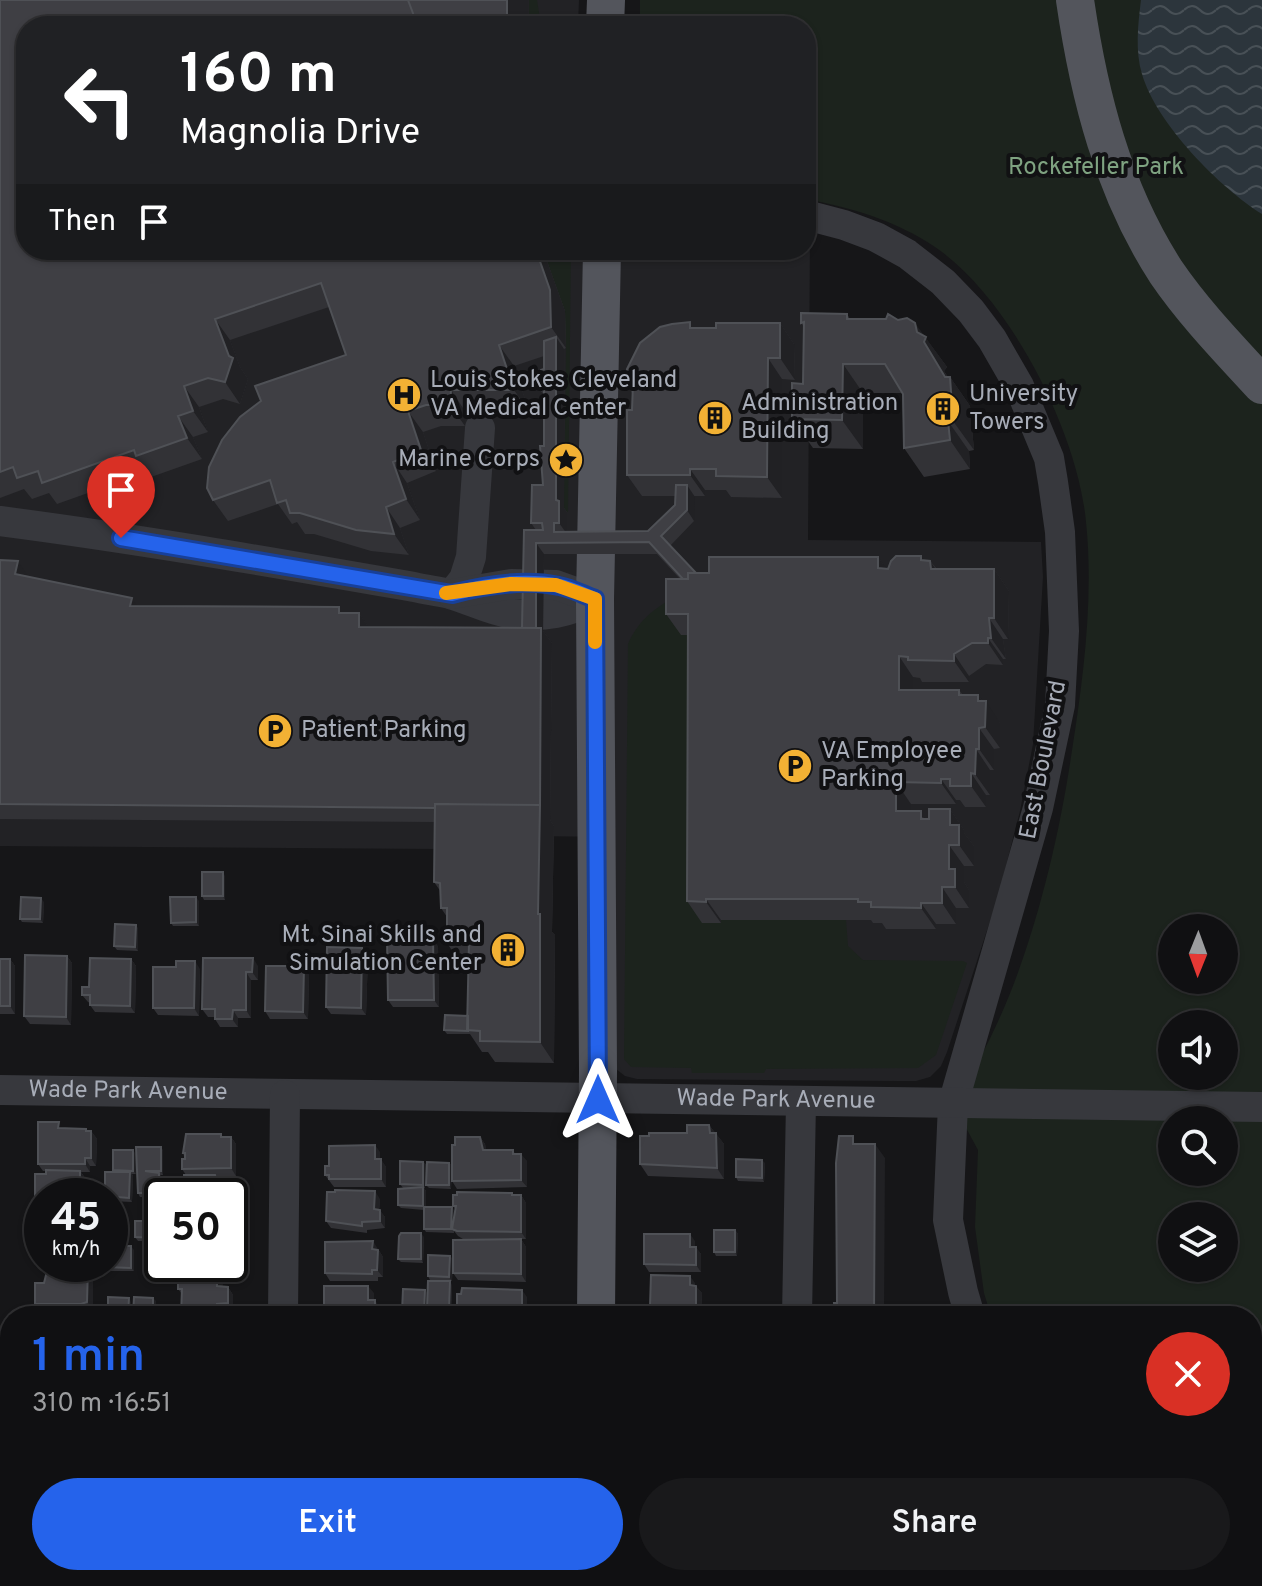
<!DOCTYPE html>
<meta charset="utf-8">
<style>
body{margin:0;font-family:Overpass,sans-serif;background:#19191b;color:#f1f3f6;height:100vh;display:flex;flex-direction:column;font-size:30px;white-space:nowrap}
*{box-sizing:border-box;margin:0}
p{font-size:26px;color:#9c9d9f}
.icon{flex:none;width:44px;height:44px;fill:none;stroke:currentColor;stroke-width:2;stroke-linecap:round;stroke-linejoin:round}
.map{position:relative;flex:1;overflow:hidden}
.side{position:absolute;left:0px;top:1306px;width:1262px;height:280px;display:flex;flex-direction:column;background:#101012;border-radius:32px 32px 0 0;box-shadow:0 2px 6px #0004,0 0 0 2px #303032}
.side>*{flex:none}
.hud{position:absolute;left:16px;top:16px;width:800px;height:244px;border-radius:32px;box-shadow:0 2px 6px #0004,0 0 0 2px #303032;background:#202124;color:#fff;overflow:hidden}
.needle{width:52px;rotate:181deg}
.buttons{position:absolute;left:1158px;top:914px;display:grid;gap:16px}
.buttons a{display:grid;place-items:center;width:80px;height:80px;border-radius:50%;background:#101012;box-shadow:0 2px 6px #0004,0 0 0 2px #303032;font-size:40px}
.speed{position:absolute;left:24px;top:1178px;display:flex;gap:16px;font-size:40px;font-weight:700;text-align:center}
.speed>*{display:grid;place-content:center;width:104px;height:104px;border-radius:50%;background:#101012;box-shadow:0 2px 6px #0004,0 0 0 2px #303032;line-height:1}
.speed small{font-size:20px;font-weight:400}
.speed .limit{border:4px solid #111;border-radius:12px;background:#fff;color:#111}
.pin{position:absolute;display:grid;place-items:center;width:68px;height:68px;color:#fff;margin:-82px -34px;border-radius:50% 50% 50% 0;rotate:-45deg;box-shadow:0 0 8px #0007}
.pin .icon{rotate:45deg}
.me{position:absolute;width:88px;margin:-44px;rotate:0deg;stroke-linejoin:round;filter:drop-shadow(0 0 6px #0008)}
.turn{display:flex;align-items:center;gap:28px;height:168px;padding:0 32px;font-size:36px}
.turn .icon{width:104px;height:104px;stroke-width:2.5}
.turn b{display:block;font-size:56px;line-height:68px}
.then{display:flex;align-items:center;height:76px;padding:0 32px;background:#0003;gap:16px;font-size:30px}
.round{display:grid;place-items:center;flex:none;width:84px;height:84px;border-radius:42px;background:#19191b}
.overview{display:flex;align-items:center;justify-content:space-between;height:136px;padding:0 32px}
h1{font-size:48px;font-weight:600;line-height:60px;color:#2563eb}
.primary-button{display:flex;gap:16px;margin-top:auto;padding:16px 32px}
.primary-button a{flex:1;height:92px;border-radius:48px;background:#2563eb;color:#fff;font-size:32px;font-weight:600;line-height:92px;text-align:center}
.primary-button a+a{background:#19191b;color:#f1f3f6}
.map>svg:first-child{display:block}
</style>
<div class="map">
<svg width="1262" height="1586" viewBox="0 0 1262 1586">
<defs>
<pattern id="water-waves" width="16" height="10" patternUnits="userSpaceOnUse" patternTransform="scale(2)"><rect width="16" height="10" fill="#2c353c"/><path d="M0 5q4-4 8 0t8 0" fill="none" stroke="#485056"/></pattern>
</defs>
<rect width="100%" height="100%" fill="#161618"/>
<path fill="#222225" d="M0,0H579L578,26H26V250H806V233L810,234L808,540L1041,542L1043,577L1033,744L1020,811L998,897L947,1052L941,1066L930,1077L916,1081H898L637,1079L625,1076L616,1069L613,837L440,835L439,849L0,846Z"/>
<path fill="#1c231d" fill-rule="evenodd" d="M529,0H537L541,26H529Z
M640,0H1262V1586H1074L1073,1576H1252V1316H991L984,1293L975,1227L978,1150L953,1104C967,1080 982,1056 994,1030C1032,951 1058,844 1071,757C1083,681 1094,599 1086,522C1078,433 1010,298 935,247C895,220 852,208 806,199V26H640ZM1172,928H1224V980H1172ZM1172,1024H1224V1076H1172ZM1172,1120H1224V1172H1172ZM1172,1216H1224V1268H1172Z
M542,250H571L568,512H564L566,348Z
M669,600L703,635L720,923L721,920H846L848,946L863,960L963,961L967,963L936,1055L918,1068L766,1069L764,1073H692L691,1068L631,1067L624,1059L628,644C638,622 649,613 669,600Z"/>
<path fill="url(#water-waves)" d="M1141,0H1262V214C1220,188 1156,123 1142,74C1135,51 1138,24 1141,0Z"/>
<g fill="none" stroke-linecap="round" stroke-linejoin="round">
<g stroke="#37383d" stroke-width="30">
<path d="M806,215L844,225L876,237L907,254L943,282L971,311L992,339L1019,386L1049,458L1053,482L1060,532L1064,631L1060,705L1038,808L953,1104L948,1220L963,1292L970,1316"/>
<path d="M0,521C139,539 276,563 414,587C426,590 438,591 450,594C471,600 491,611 513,614C546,617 567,613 595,599"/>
<path d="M452,594L464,579L471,557L480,428"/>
<path d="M452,594L511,584L556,585L595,599"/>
<path id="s1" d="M0,1090L1262,1107"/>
<path d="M283,1316L285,1095"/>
<path d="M797,1316L801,1102"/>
<path d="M778,1576L779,1586"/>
<path d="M1057,1576L1058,1586"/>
<path d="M279,1586V1576"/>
</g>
<path stroke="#53555c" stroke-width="38" d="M1075,0C1089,96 1113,190 1166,272C1194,313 1229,349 1262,385
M605,26L606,0
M596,1316L598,1071L595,599L602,250
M593,1586L594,1576"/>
</g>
<path fill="#323236" d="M0,0H528V26H26V250H543L565,311L566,348L564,349V508L567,512V532L648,531L675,505V496H642L627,475L633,394L625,384L694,328H716L780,323L794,344L795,380L782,379V498L731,497L726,490H705V496H694V521L670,546L696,573H709L878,557L886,569L924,560L930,561L937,569H994L1009,591L1008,639H1003L1006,659H1003V665L986,664L969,676V682H922L920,678L913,677V690H959L963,695H978L1000,723V748L994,749V770H990V795H986V807H965L960,800H956V804H911V811L926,819H929L950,809L964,830V833L974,846V866H964V882L969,890V908H956V924H936V929H886L882,923H873L871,920H721V923H702L687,901L688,635H681L666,614L680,579L657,554H544L543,631L552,643L550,820L554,826L552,932L555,935L554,1063L495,1062L488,1052H482L470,1034H447L444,1030L468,1016V964H461L447,943V917L441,908V892L434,882L435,822L0,819V560L28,576L137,606L359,613L368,627L522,628L536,530L531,523L543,485L544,446V395L540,390L544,369V356L514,366L529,411H465V426H441L423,432L436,471L407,483L420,520L400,528L409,555L371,551L314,534H305L297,522L292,524L278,504L228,521L213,500L346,355L329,307L230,340L240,367L248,379L240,404L223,399L199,407L208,432L193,437L202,459L151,477L147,472L57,504L49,493L32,499L24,489L0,498Z
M847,314L850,319L924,336L947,367L944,371L948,377H950L970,406L974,450L969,451L970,469L924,477L904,448L902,393H863V449L813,448L792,419L803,384L804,327L801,323Z
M225,876V900H204L202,896Z
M199,901V926H173L171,923Z
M44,902L43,923L22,922L20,919Z
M136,925L138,929V951L117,950L114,946Z
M438,946L439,1007H393L388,1000Z
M368,955L366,1015L331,1014L326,1007Z
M67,956L72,963L71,1025L30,1024L24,1016Z
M203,958L258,966V980H251V1018H238V1027H220L215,1019V1017H208L202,1009Z
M0,959H10L15,966V1014H0Z
M131,959L136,966L135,1013L95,1012L90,1005V1003L88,1002L82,995L89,987Z
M176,967L200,969L199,1016L158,1015L153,1008Z
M309,973L308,1019H270L265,1011Z
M709,1125L724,1144V1179L648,1176L640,1164L649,1136L687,1133Z
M63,1128L91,1131L97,1139L96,1166H90V1172H81L85,1178V1193H88L90,1196H42V1219L40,1218L35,1211L46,1171H43L38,1164Z
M223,1137H231L236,1144V1176H216L218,1179H225L231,1186V1221L230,1196L186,1175L182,1169L185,1159L183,1153Z
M480,1137L485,1144L486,1150H513L515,1154L527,1161V1187L457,1189L452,1181L455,1145Z
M161,1147L163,1151V1175H160L161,1176V1197H140L138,1193Z
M380,1152V1159L386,1167V1187H334L325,1175L329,1166Z
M136,1154V1174H132L133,1176L132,1202L110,1201L114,1172L113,1170Z
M423,1162L426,1165L425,1188H424L426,1191V1207L455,1211V1209L453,1206L514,1195H521L526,1203V1239H521L526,1247V1282L458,1280L453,1273L519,1239H463L458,1236L454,1231V1233L426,1232L424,1229V1210L401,1208L398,1205L410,1188H403L400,1184Z
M449,1163L452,1166L451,1189L429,1188L426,1185Z
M765,1163L764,1182L738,1181L736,1177Z
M380,1199L379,1210L385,1217V1228L367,1230V1233L331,1228L326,1221Z
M42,1224V1263L36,1255Z
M161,1225V1241H138L135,1237Z
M735,1230L738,1234L737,1256H716L714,1252Z
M424,1237L423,1263L401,1262L398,1259Z
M695,1241V1247L701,1254V1272H649L644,1264Z
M378,1249L383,1257V1277H378V1281H330L325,1273Z
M134,1250V1271H107L105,1267Z
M453,1259L452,1281L430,1280L428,1276Z
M171,1264H229V1270L175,1271Z
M88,1267L93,1274V1309L86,1311H40L35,1304L44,1283Z
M217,1273L223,1281L222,1287H228L233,1295V1310L222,1311V1316H182V1294L178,1289Z
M695,1283V1286L702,1293L701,1313L684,1314V1316L656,1314L650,1306Z
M452,1285L451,1314L429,1313L427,1310V1316H405L402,1312L427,1293Z
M461,1576H524V1578L462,1577Z
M637,1576H718V1581H690L688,1577L666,1578V1581L639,1580Z"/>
<path fill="#212124" d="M507,0H528V26H507Z
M536,250H543L565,311L566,348L551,327Z
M215,319L230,340L240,367L248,379L240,404L225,382L229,356Z
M780,323L794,344L795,380L780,358Z
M915,323L947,367L944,371L950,381V377L970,406L974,450L953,421L917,332Z
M556,337L564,349V508L567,512V534L559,523L556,500Z
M499,345L514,366L529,411L514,390Z
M768,358L782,379V498L767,477Z
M843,364L863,393V449L842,420Z
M184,386L199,407L208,432L193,411Z
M451,390L465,411V426L450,405Z
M408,411L423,432L436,471L421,450Z
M178,416L193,437L202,459L187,438Z
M948,421L969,451L970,469L950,440Z
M393,462L407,483L420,520L406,499Z
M690,469L705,490V496L690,475Z
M687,485L695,497L694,521L687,510Z
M386,507L400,528L409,555L394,534Z
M536,543L544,554L543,631L552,643L550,820L554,826L552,932L555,935L554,1063L540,1042L536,632Z
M921,556L931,569L930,561L945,582V591L936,577V582L921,560Z
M878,557L893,578L878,568Z
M18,561L28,576L15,574Z
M994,569L1009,591L1008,639L994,618Z
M132,598L142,613L130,606Z
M359,613L369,628L359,627Z
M989,618L1003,639L1006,659L991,638Z
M988,638L1003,659V665L988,643Z
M954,654L969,676V682L954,661Z
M899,656L913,677V711L899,690Z
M978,695L986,705V701L1000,723V748L985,727L978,701Z
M979,728L994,749V770L979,749Z
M976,749L990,770V795L975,774Z
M971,773L986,795V807L971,786Z
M941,779L956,800V804L941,783Z
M896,782L911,804V832L896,811Z
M950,809L964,830V833L974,846V866L959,845L950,825Z
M949,845L964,866V882L969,890V908L955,887L949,869Z
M223,872L225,876V900L223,896Z
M942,887L956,908V924L942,903Z
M196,897L199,901V926L196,922Z
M41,898L44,902L43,923L40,919Z
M706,899L721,920V923L706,902Z
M921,903L936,924V929L921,908Z
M136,925L138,929V951L135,947Z
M433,938L438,946L439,1007L434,1000Z
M362,948L368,955L366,1015L361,1008Z
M67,956L72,963L71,1025L66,1017Z
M253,958L258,966V980L252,972Z
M10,959L15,966V1014L10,1006Z
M131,959L136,966L135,1013L130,1006Z
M195,961L200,969L199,1016L194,1008Z
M304,966L309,973L308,1019L303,1012Z
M246,972L251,980V1018L246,1010Z
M233,1010L238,1018V1027L232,1019Z
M709,1125L724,1144V1179L717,1168L710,1133Z
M91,1131L97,1139L96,1166L91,1158Z
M231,1137L236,1144V1176L231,1168Z
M480,1137L485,1144L488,1158L483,1150Z
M875,1144L885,1158L884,1316H874Z
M375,1145L380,1152V1167L375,1159Z
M161,1147L163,1151V1175L161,1171Z
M133,1150L136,1154V1174L133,1171Z
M521,1154L527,1161V1187L521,1180Z
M85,1158L90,1166V1172L85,1164Z
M381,1159L386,1167V1187L381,1179Z
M762,1160L765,1163L764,1182L762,1178Z
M423,1162L426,1165L425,1188L423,1185Z
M449,1163L452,1166L451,1189L449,1185Z
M80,1171L85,1178V1196L80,1193Z
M130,1172L133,1176L132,1202L129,1198Z
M159,1173L161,1176V1197L159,1193Z
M225,1179L231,1186V1221L230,1196H225Z
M423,1187L426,1191V1210L423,1206Z
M375,1191L380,1199L379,1217L374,1209Z
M521,1195L526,1203V1239L521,1232Z
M452,1207L455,1211L452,1229L454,1233L451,1229Z
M380,1210L385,1217V1228L380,1221Z
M158,1221L161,1225V1241L158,1238Z
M735,1230L738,1234L737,1256L735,1252Z
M421,1233L424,1237L423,1263L421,1259Z
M690,1234L695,1241V1255L690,1247Z
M521,1239L526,1247V1282L521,1274Z
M373,1241L383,1257V1277L377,1270L372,1249Z
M131,1246L134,1250V1271L131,1268Z
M696,1247L701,1254V1272L696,1265Z
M450,1256L453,1259L452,1281L449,1277Z
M88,1267L93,1274V1309L87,1302Z
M217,1273L223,1281L222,1294L217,1286Z
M690,1276L695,1283V1293L690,1285Z
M450,1281L452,1285L451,1314L449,1310Z
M368,1286L374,1293V1308L368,1300Z
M696,1286L702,1293L701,1313L696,1305Z
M228,1287L233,1295V1310L228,1303Z
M425,1290L428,1294L427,1316L424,1312Z
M522,1290L527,1297V1316H522Z
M129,1298L131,1302V1316L128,1315Z
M153,1298L156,1301V1316H153Z
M375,1300L380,1308V1316H375Z
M217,1304L222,1311V1316L217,1315Z
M223,1576H228V1586H222Z
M872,1576H878L881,1586H876Z"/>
<path fill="#3f3f44" stroke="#4f5156" stroke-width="2" d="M0,0H408L414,16L401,20L403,26H26V250H536L550,290L551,327L499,345L514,390H451L450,405H426L408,411L421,450L393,462L406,499L386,507L394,534L356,530L300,513H290L286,500L277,503L270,480L213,500L207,488L209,467L222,440L240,417L261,401L255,386L346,355L321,283L215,319L229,356L233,358L225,382L208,378L184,386L193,411L178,416L187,438L136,456L134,450L42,483L38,471L17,478L13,467L0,472Z
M408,0H507V26H403L401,20L414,16Z
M801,313L847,314V319H886L888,314L898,320L907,318L915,323L917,332L926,337L924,342L945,377H950L953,421H948L950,440L904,448L903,394L885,364H843L842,420L792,419V383L803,384L804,322L801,323Z
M690,322V328H716V323H780V358H768L767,477L716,476V469H690V475H627V410H632L633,384H625L627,369L640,343L660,327L672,324Z
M556,337V500L559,501V523H554V532L648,531L675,505L676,485H687V510L661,536L696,573H709H688V579H683L649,542L536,543V628H522L524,530H543L542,523H531L532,485H543L540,446H544V390H540L541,370L544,369V341Z
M896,556H921V560L930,561L931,569H994V618H989L991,638H988V643H972L954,654V661L908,660V657L899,656V690H959V695H978V701H986L985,727L979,728V749H976L975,774L971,773V786H950V779H941V783L896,782V811H921V819H929V809H950V825H959V845H949V869H955V887H942V903H921V908L871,907V902H858V899H706V902L687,901L688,614H666V579H688V573H709V557H878V568L888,569L891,561Z
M0,560L18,561L15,574L132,598L130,606L339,607V613H359V627L541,628L540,805L435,804V808L0,804Z
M435,804L540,805L538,914H540V1042L480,1041V1031L467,1030L469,943H447V908H441L440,883L434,882Z
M202,872H223V896H202Z
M21,897L41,898L40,919H20Z
M170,897H196V922L171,923Z
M115,924L136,925L135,947L114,946Z
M387,938H433L434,1000H388Z
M327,947L362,948L361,1008L326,1007Z
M25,955L67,956L66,1017L24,1016Z
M90,958L131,959L130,1006L90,1005V995H82V987H89Z
M203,958H253L252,972H246V1010H233L232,1019H215V1009H202Z
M0,959H10V1006H0Z
M176,961H195L194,1008H153V967H176Z
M266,966H304L303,1012L265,1011Z
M445,1015L468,1016V1031L444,1030Z
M38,1122H59L58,1128L86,1129V1131H91V1158H85V1164H38Z
M687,1125H709L710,1133H716L717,1168L640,1164V1136H649V1133H687Z
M186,1134H221V1137H231V1168L182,1169V1159H185V1153H183Z
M839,1136H853V1144H875L874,1316H835L834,1303H837L836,1163Z
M455,1137H480L483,1150H513V1154H521V1180L452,1181V1145H455Z
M375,1145V1159H381V1179H329V1175H325V1166H329V1146Z
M136,1147H161V1171H145L159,1173V1193H138Z
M113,1150H133V1171L113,1170Z
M736,1159L762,1160V1178L736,1177Z
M400,1161L423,1162V1185L400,1184Z
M427,1162L449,1163V1185H426Z
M46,1170L80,1171V1193H88V1196H42V1211H35V1174H46Z
M105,1172H130L129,1198L105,1196Z
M184,1175H215L216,1179H225V1196H184Z
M423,1187V1206L398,1205V1189Z
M335,1190L375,1191L374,1209L380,1210V1221L362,1222V1226L326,1221L327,1192H335Z
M457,1192L512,1193V1195H521V1232L457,1231L452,1229L456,1206H453V1195H457Z
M424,1207H452L451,1229H424Z
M135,1221H158V1238L135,1237Z
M37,1224H42V1256L36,1255Z
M714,1230H735V1252H714Z
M401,1233H421V1259H398L399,1236Z
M644,1234H690V1247H696V1265L644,1264Z
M521,1239V1274L453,1273V1240Z
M373,1241L372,1249L378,1250L377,1270H372V1274L325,1273V1242Z
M110,1246H131V1268L105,1267V1264H110Z
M428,1255L450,1256L449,1277L428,1276Z
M64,1267H88L87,1302L81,1304H35V1283H44L46,1275L61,1276Z
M217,1273V1286L228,1287V1303L217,1304V1315H181L182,1289H178V1275Z
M651,1275L690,1276V1285L696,1286V1305L679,1307V1309L650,1306Z
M428,1281H450L449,1310L427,1309Z
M324,1286H368V1300H375V1316H324Z
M462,1288L522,1290V1316H457V1294H461Z
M403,1289L425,1290L424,1312H402Z
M108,1297L129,1298L128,1315H108Z
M134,1297L153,1298V1316L133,1315Z
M51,1576H80L101,1586H46Z
M131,1576H152V1586H131Z
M171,1576H223L222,1586H171Z
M397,1576H416V1586H397Z
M422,1576H448V1586H421Z
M815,1576H872L874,1584L879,1582L880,1586H817Z
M465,1577L518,1579V1586H460V1581H465Z
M323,1579L374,1580V1586H323Z"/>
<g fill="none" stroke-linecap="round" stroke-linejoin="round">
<g stroke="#184099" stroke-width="20">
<path id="route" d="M121,538L452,594C485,585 525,579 559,586C571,588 584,595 595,599L598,1100"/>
</g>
<use href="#route" stroke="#2563eb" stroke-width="14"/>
<path stroke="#f59e0b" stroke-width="14" d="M446,593L511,584L556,585L595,599V642"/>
</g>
<defs>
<g id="hospital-disc" transform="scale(1.8)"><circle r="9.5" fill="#f2b134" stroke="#111113"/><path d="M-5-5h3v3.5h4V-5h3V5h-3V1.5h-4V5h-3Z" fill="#111"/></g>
<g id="building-disc" transform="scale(1.8)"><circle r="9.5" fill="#f2b134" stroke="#111113"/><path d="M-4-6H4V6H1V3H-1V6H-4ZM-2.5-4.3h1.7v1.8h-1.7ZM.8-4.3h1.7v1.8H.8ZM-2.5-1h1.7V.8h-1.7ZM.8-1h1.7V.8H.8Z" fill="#111"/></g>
<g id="sight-disc" transform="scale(1.8)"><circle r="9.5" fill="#f2b134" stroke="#111113"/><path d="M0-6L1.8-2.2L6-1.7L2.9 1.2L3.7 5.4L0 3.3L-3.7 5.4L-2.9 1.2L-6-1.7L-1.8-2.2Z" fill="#111"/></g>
<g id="parking-disc" transform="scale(1.8)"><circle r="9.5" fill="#f2b134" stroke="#111113"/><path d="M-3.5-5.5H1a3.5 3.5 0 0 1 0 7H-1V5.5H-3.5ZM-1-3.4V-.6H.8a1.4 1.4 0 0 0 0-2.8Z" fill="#111"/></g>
</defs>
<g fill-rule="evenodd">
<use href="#hospital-disc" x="404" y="395"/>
<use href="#building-disc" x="943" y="409"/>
<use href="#building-disc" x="715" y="418"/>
<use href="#sight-disc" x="566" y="460"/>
<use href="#parking-disc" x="275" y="731"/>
<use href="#parking-disc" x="795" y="766"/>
<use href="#building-disc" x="508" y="950"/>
</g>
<g text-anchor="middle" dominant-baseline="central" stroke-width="8" stroke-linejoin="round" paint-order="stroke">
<g font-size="24" fill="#7fa381" stroke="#111113">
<text x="1096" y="168">Rockefeller Park</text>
</g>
<g font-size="24" fill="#a8adb8" stroke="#111113" text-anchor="start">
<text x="430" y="381">Louis Stokes Cleveland<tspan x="430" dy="28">VA Medical Center</tspan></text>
<text x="969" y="395">University<tspan x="969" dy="28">Towers</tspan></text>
<text x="741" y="404">Administration<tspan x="741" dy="28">Building</tspan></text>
<text x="540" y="460" text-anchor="end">Marine Corps</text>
<text x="301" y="731">Patient Parking</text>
<text x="821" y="752">VA Employee<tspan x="821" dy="28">Parking</tspan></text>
<text x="482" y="936" text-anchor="end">Mt. Sinai Skills and<tspan x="482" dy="28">Simulation Center</tspan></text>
</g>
<g font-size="24" fill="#a8adb8" stroke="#111113">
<text transform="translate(1044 760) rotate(-79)">East Boulevard</text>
<text stroke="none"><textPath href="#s1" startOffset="128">Wade Park Avenue</textPath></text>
<text stroke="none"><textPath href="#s1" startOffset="776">Wade Park Avenue</textPath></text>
</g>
</g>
</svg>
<div class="buttons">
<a><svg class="needle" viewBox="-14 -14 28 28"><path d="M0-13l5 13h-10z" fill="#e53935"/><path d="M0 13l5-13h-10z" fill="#9c9d9f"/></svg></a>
<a><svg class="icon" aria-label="sound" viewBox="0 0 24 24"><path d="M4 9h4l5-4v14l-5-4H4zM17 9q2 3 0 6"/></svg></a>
<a><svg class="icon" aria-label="search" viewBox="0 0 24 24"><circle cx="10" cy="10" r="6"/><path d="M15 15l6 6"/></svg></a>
<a><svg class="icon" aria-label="layers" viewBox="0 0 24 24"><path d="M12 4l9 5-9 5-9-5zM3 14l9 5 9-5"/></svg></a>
</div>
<div class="speed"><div>45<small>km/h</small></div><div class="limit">50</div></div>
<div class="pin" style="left:121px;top:538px;background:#d93025"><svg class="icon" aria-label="arrive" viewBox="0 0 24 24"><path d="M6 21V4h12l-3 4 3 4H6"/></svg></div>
<svg class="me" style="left:598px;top:1100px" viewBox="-20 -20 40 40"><path d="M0-17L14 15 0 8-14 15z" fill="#2563eb" stroke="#fff" stroke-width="4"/></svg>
<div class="hud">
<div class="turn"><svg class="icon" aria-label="left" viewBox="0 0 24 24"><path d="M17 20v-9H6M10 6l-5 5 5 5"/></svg><div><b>160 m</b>Magnolia Drive</div></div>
<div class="then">Then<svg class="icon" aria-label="arrive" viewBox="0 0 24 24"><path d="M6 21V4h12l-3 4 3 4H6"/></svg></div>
</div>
<section class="side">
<div class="overview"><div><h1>1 min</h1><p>310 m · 16:51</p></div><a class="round" style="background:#d93025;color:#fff"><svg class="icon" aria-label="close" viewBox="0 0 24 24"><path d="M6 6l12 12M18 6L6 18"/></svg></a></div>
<div class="primary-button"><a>Exit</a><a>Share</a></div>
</section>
</div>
